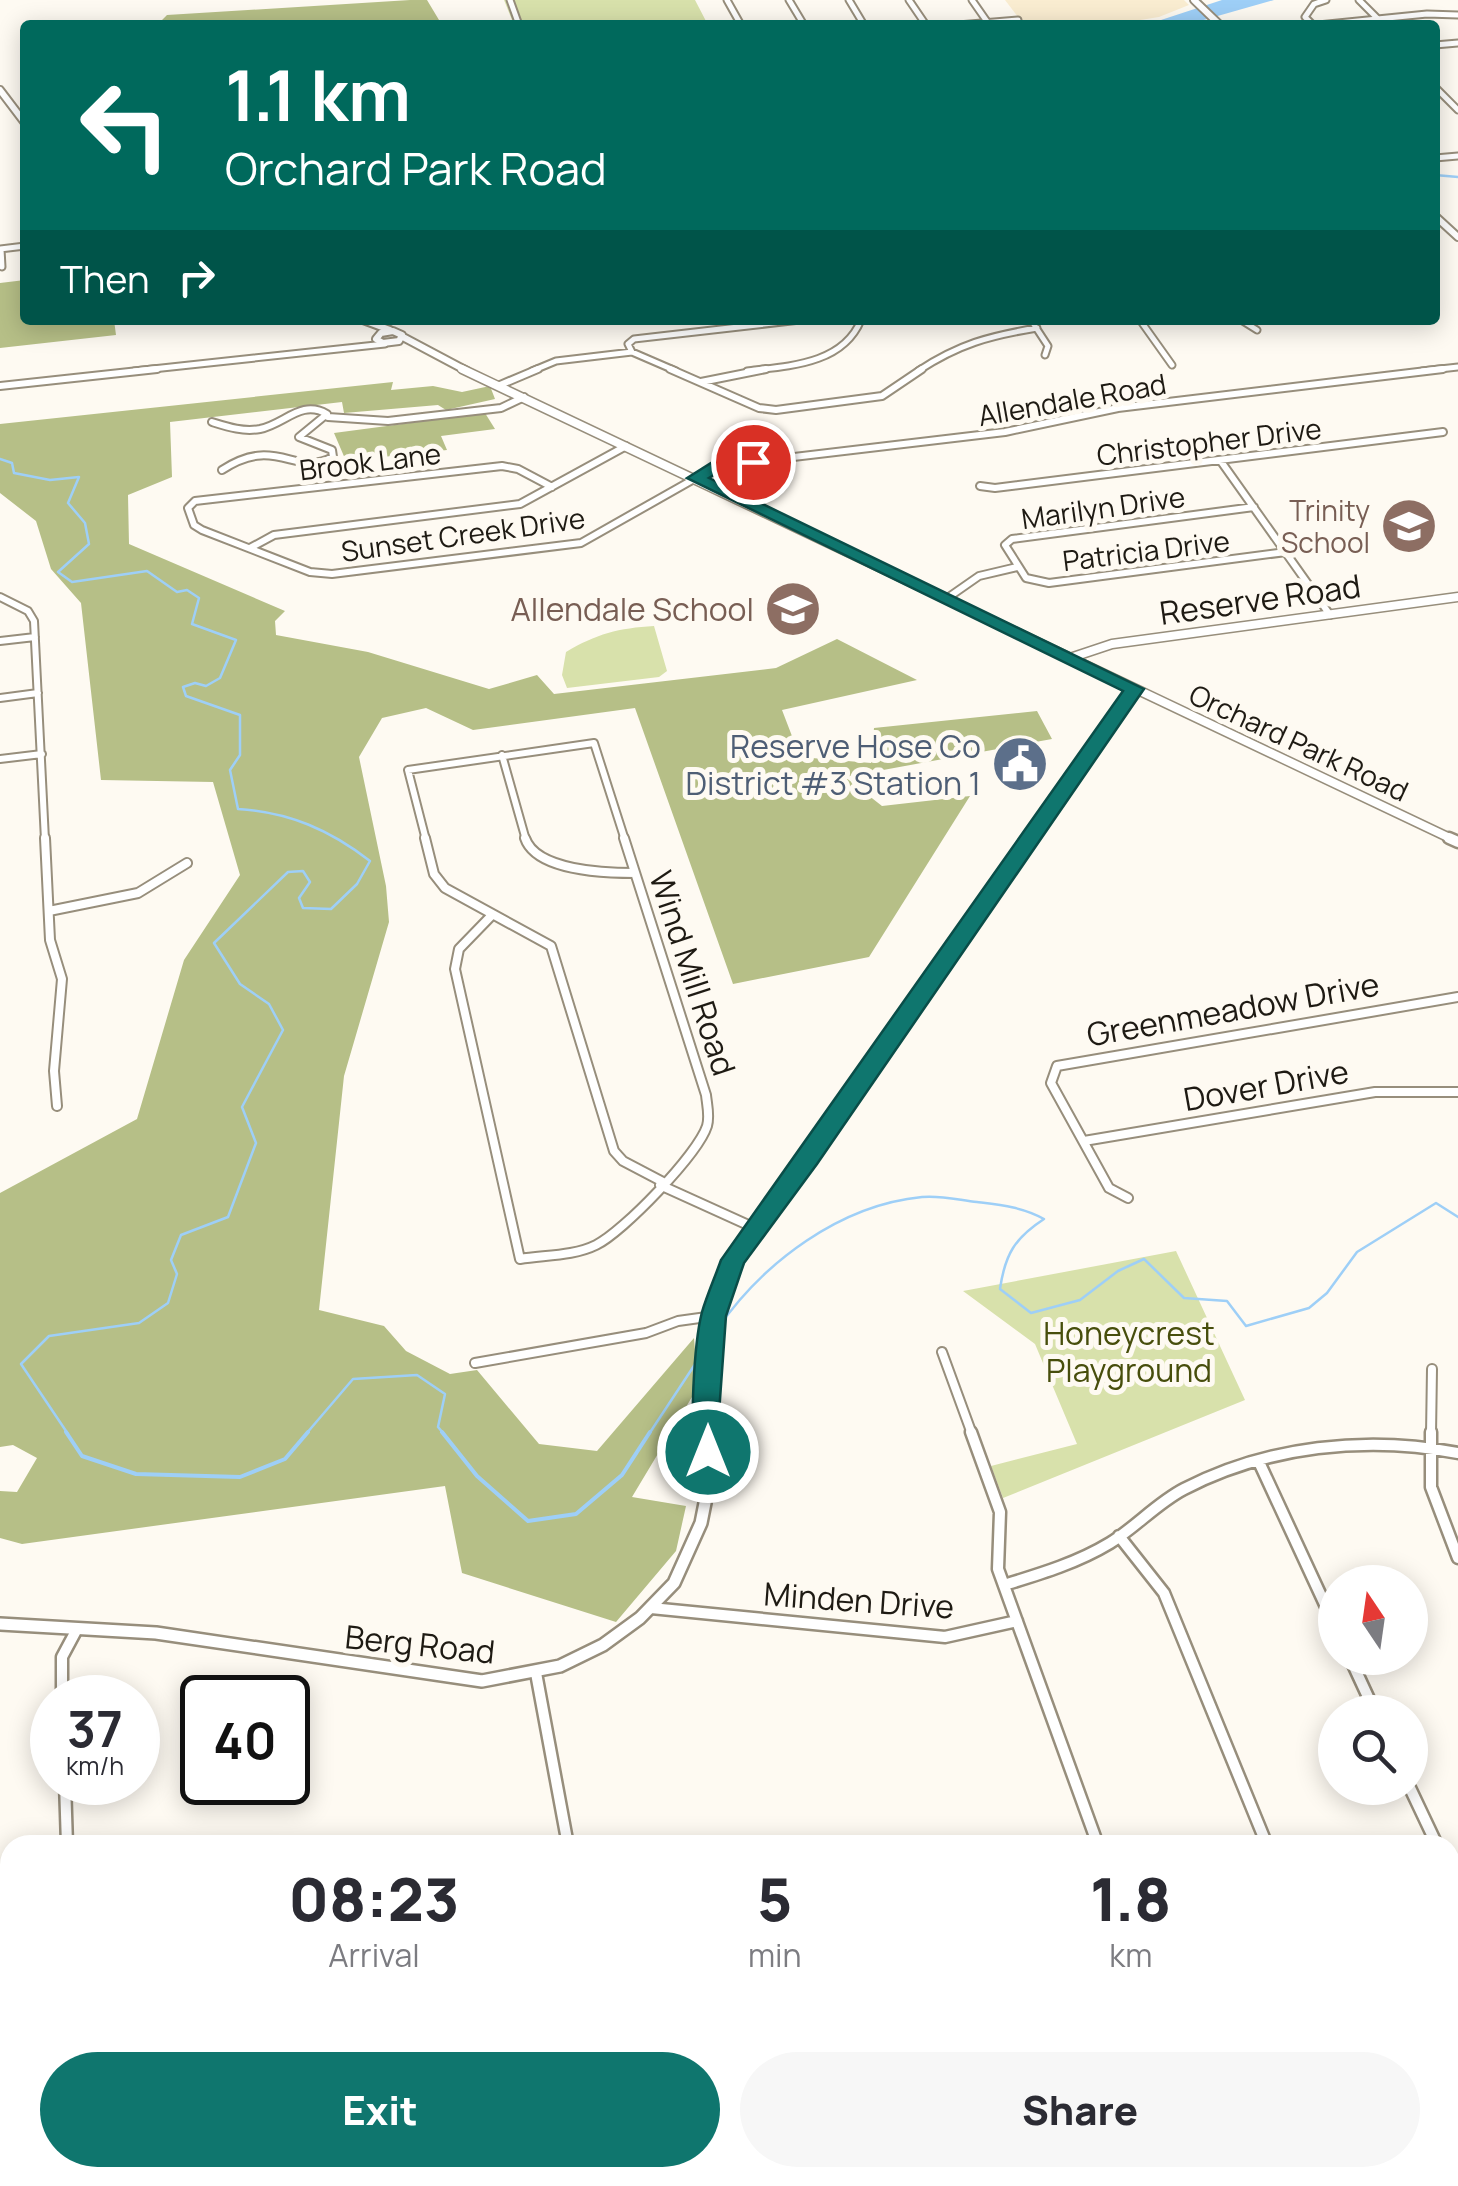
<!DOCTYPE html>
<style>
body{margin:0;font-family:Manrope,sans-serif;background:#f7f7f7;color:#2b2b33;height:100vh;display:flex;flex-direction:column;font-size:38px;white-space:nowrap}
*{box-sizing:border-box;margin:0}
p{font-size:32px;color:#7c7c81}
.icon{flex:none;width:55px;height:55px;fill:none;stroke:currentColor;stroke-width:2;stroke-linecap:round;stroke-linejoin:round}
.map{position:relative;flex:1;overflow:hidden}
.sheet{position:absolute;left:0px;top:1835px;width:1460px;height:352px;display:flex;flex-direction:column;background:#fff;border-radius:30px 30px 0 0;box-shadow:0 5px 25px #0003}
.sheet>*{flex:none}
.top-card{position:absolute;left:20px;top:20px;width:1420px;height:305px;border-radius:10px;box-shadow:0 5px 25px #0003;background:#00695c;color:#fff;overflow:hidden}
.needle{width:65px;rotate:347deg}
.fabs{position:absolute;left:1318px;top:1565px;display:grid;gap:20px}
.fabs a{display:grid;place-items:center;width:110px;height:110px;border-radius:50%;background:#fff;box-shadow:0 5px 25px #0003;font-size:50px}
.speed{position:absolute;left:30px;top:1675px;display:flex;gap:20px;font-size:50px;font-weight:700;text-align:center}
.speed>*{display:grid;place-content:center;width:130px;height:130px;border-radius:50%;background:#fff;box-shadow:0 5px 25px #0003;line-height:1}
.speed small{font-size:25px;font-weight:400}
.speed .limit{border:5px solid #111;border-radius:15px;background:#fff;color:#111}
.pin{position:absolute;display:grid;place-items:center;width:85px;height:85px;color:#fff;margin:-42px;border:5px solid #fff;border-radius:50%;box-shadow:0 2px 10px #0007}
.me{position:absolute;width:110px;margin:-55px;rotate:0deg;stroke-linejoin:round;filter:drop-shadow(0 0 8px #0008)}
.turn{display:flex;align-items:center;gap:35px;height:210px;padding:0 40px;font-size:45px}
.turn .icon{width:130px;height:130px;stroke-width:2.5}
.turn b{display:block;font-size:70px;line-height:85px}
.then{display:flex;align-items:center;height:95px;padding:0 40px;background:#0003;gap:20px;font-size:38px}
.eta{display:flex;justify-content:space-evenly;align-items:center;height:170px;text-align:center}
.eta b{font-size:60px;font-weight:800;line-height:70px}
.button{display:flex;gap:20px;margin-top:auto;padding:20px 40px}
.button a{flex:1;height:115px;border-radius:60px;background:#0f766e;color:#fff;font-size:40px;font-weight:800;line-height:115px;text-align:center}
.button a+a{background:#f7f7f7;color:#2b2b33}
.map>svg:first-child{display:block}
</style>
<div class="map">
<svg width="1458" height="2186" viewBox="0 0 1458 2186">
<rect width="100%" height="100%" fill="#fefaf2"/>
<path fill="#faedd1" d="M1005,0H1184L1189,5L1159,17L1109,25H1024Z"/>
<path fill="#d8e1ab" d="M504,0H695L708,25H514Z
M654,626L667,671L659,677L567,688L562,675L566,652C596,634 619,628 654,626Z
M1176,1251L1245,1400L1003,1498L991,1466L1077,1444L1035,1344L963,1291Z"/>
<path fill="#b6bf87" d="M410,0H427L439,20L429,25H157L167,15Z
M25,280V320H114L116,335L0,348V283Z
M393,382L391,390L433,386L462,392L490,386L495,399L446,410L438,405L344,413L342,402L170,422L172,477L128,495L129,544L285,611L275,621L276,635L368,652L489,689L537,675L554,694L776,668L837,639L917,680L782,710L800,757L871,763L874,728L1037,711L1052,739L845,777L882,806L970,796L869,957L733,984L635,708L473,730L426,708L382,718L359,757L386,886L389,922L344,1076L319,1310L384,1326L406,1351L450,1374L477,1370L539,1444L597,1451L694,1338L698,1387L632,1497L686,1506L676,1551L616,1622L462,1573L445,1486L22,1544L0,1538V1491L17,1492L37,1458L13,1445L0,1447V1193L137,1119L184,960L240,875L213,782L101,780L81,603L51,569L36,521L0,493V424Z
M485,413L495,429L441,436L447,450L346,461L334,433Z"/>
<path fill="#9ecff7" d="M1222,0H1274L1186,25H1123L1161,20Z"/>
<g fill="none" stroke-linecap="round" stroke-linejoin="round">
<path stroke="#9ecff7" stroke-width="2.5" d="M1435,175L1458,177
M0,459L12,463L14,473L50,480L79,477L68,503L85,523L89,544L58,572L72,582L147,571L177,592L187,590L199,598L192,624L236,640L220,678L206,686L195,683L183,687L186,696L240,715V755L230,770L238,809C289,812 330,830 370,861L357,884L331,909L303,908L299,898L310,882L303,871L288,872L214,943L240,984L269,1004L283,1030L242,1107L256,1143L228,1217L181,1235L171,1260L177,1274L168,1303L139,1323L49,1336L21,1364L68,1434
M718,1328C764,1262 840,1205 922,1197C940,1195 959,1200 977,1202C1001,1205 1022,1207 1044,1219C1015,1238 1005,1254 1000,1289L1031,1313L1080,1300L1118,1271L1144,1259L1184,1298L1227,1301L1246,1326L1309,1308L1327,1293L1357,1252L1436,1203L1458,1217
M306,1434L353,1379L417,1375L445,1394L438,1427L444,1434
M649,1434L709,1343"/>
<path stroke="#9ecff7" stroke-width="4" d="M66,1432L82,1456L136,1474L240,1477L285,1459L308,1432
M442,1432L477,1476L528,1521L576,1514L622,1475L650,1432"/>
<g stroke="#978e7c" stroke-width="9">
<path id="minor-far3" d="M510,0L519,25
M727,0L741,25
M789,0L804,25
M849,0L864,25
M909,0L926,25
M972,0L988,23
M1359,0L1378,19
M958,25L1018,20
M1313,25L1305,17L1314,4L1326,0
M1318,25L1427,14L1458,15
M1435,45L1458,43
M1435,87L1458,110
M0,249L25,246
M1,249L2,267
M1031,320L1048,346L1045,355
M1140,320L1172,365
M1241,320L1257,330
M632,352L628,344L634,339L800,320
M134,371L385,344
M532,371L556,361L632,352L676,371
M747,371C790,366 843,364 861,320
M918,371C959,344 989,336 1037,328
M1422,371L1458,367"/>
</g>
<g stroke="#978e7c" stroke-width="10">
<path id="minor-far2" d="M670,369L759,408L776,410L882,396L922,369
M701,382L766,369
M500,385L538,369
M0,386L157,369
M520,399L501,408L524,397
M328,417L388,421L501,408
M212,422C228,427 243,432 260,429C285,424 301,399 327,414L299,437L332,450L333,457C295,478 277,434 222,470
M1220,460L1330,615
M980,486L995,488L1443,432
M552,487L518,469L502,466L195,501L188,508L194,525L202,530L310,572L332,574L581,543L717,466L1005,432L1118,408L1443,369
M1254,507L1012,539L1005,545L1026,578L1049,583L1286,552
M250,548L274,535L520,504L626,446
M0,597L28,611L34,621L45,840
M946,599L979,576L1017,567
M0,641L35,637
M0,698L38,693
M502,755L526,840
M0,759L42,754
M426,840L408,770L594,743L625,840"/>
</g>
<g stroke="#978e7c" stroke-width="12">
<path id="minor-far1" d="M45,838L50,940L62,979L54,1071L57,1106
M425,838L434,874L445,888L551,946L614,1151L623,1161L663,1182
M525,838C536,871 606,873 635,873
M49,911L138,893L187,863
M492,915L459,949L455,969L520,1259C545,1255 574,1256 596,1245C623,1232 698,1154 707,1126C710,1116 707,1105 706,1095L624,838
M1084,1141L1375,1092H1458
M660,1185L757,1229
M1128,1198L1109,1188L1051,1083L1057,1066L1458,997
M942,1352L972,1434
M475,1363L646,1333L678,1321L714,1316
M1431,1434L1432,1369"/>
</g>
<g stroke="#978e7c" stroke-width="15">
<path id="minor" d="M971,1432L1000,1512L998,1569L1098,1845
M1431,1432V1487L1458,1558
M1259,1462L1335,1626
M1119,1536L1164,1593L1267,1845
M1004,1585C1040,1574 1077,1563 1110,1543C1136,1527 1157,1503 1184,1489C1267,1446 1367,1435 1458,1453
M651,1608L945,1637L1017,1621
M1350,1658L1375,1712
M536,1673L568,1845
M62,1698V1657L77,1629
M65,1782L67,1845
M1410,1788L1437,1845
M1450,1874L1458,1891
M1450,2141L1458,2139
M104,2178L105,2186
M631,2178L632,2186
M1217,2178L1221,2186
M1259,2186L1296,2178"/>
</g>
<g stroke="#978e7c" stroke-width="9">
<path id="tertiary-far3" d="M1435,158L1458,156"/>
</g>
<g stroke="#978e7c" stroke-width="11">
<path id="tertiary-far2" d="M1070,658L1112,644L1458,597
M1029,840L1134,689"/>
</g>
<g stroke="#978e7c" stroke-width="14">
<path id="tertiary-far1" d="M705,1434L714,1316L733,1260L1031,838"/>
</g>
<g stroke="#978e7c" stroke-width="16">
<path id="tertiary" d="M0,1624L156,1633L482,1681L560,1666L603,1645L640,1618L674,1583L701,1523L708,1488L705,1432"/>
</g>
<g stroke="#978e7c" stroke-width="10">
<path id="secondary-far2" d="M1194,0L1220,25
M0,90L25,123
M1435,216L1458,237
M363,320L390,330
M393,331L402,335L399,341L383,343L376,339L381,333Z
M403,337L467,371"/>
</g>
<g stroke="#978e7c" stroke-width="11">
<path id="secondary-far1" d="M462,369L1454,840"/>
</g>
<g stroke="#978e7c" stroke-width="15">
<path id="secondary" d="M1449,838L1458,842"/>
</g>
<use href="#minor-far3" stroke="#fff" stroke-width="5"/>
<use href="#minor-far2" stroke="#fff" stroke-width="6"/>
<use href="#minor-far1" stroke="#fff" stroke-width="8"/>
<use href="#minor" stroke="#fff" stroke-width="10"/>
<use href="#tertiary-far3" stroke="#fff" stroke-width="5"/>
<use href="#tertiary-far2" stroke="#fff" stroke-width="8"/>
<use href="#tertiary-far1" stroke="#fff" stroke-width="9"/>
<use href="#tertiary" stroke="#fff" stroke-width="11"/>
<use href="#secondary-far2" stroke="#fff" stroke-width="6"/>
<use href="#secondary-far1" stroke="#fff" stroke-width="8"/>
<use href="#secondary" stroke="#fff" stroke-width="10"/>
</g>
<path fill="#0f766e" stroke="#0a4d48" stroke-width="2.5" d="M753,457L761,462L759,466L721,471L709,478L1144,689L817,1164L744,1263L726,1316L718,1427L721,1452L717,1460L708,1463L699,1460C687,1437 695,1339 702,1312C707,1295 715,1277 721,1260L1123,691L687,478L711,463Z"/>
<defs>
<g id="school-disc" transform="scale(2.875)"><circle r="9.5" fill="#8d6e63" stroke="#fefaf2"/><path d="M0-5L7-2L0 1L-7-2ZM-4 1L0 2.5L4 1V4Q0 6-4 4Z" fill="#fff"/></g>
<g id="civic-disc" transform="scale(2.875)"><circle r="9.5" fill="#5c6f8a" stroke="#fefaf2"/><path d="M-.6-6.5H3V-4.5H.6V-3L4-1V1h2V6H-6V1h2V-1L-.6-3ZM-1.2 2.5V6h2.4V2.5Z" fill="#fff"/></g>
</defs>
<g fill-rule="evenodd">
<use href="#school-disc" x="1409" y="526"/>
<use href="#school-disc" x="793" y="609"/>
<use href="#civic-disc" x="1020" y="764"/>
</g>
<g text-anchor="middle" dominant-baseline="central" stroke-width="10" stroke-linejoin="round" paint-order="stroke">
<g font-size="28" fill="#1e1a13" stroke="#fefaf2">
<text transform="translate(1072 399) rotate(-10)">Allendale Road</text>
<text transform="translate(1209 441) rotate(-7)">Christopher Drive</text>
<text transform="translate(370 461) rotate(-7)">Brook Lane</text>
<text transform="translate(1103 507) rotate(-8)">Marilyn Drive</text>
<text transform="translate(463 534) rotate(-8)">Sunset Creek Drive</text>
<text transform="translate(1146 550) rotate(-7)">Patricia Drive</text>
<text transform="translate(1299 742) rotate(25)">Orchard Park Road</text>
</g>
<g font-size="28" fill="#785e54" stroke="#fefaf2" text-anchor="end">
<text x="1370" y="510">Trinity<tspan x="1370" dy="32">School</tspan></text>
</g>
<g font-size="32" fill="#1e1a13" stroke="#fefaf2">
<text transform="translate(1260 599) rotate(-8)">Reserve Road</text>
<text transform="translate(693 973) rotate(72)">Wind Mill Road</text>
<text transform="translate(1233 1009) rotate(-10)">Greenmeadow Drive</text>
<text transform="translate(1266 1085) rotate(-10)">Dover Drive</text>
<text transform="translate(859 1600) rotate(4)">Minden Drive</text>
<text transform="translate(420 1644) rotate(6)">Berg Road</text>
</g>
<g font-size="32" fill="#785e54" stroke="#fefaf2" text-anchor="end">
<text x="754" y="609">Allendale School</text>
</g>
<g font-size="32" fill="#4e5e75" stroke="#fefaf2" text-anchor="end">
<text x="981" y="746">Reserve Hose Co<tspan x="981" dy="37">District #3 Station 1</tspan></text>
</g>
<g font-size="32" fill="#474e0c" stroke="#fefaf2">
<text x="1129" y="1333">Honeycrest<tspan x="1129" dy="37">Playground</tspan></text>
</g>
</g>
</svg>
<div class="fabs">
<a><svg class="needle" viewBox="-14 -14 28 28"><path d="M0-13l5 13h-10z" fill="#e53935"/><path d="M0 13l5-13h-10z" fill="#7c7c81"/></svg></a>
<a><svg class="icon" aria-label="search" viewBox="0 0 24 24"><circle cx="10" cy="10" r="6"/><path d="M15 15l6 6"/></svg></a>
</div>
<div class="speed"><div>37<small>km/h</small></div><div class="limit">40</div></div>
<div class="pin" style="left:753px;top:462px;background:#d93025"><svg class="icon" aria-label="arrive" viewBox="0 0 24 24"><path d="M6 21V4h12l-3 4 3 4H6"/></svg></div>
<svg class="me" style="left:708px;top:1452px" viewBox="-20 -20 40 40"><circle r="17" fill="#0f766e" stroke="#fff" stroke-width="3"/><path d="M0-11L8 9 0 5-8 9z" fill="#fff"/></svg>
<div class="top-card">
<div class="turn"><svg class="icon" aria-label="left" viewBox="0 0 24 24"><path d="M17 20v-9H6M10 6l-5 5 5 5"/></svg><div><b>1.1 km</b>Orchard Park Road</div></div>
<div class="then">Then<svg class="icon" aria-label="right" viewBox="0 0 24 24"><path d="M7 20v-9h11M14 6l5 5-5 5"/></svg></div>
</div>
<section class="sheet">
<div class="eta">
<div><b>08:23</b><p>Arrival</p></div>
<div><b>5</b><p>min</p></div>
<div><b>1.8</b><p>km</p></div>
</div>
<div class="button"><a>Exit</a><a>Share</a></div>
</section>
</div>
